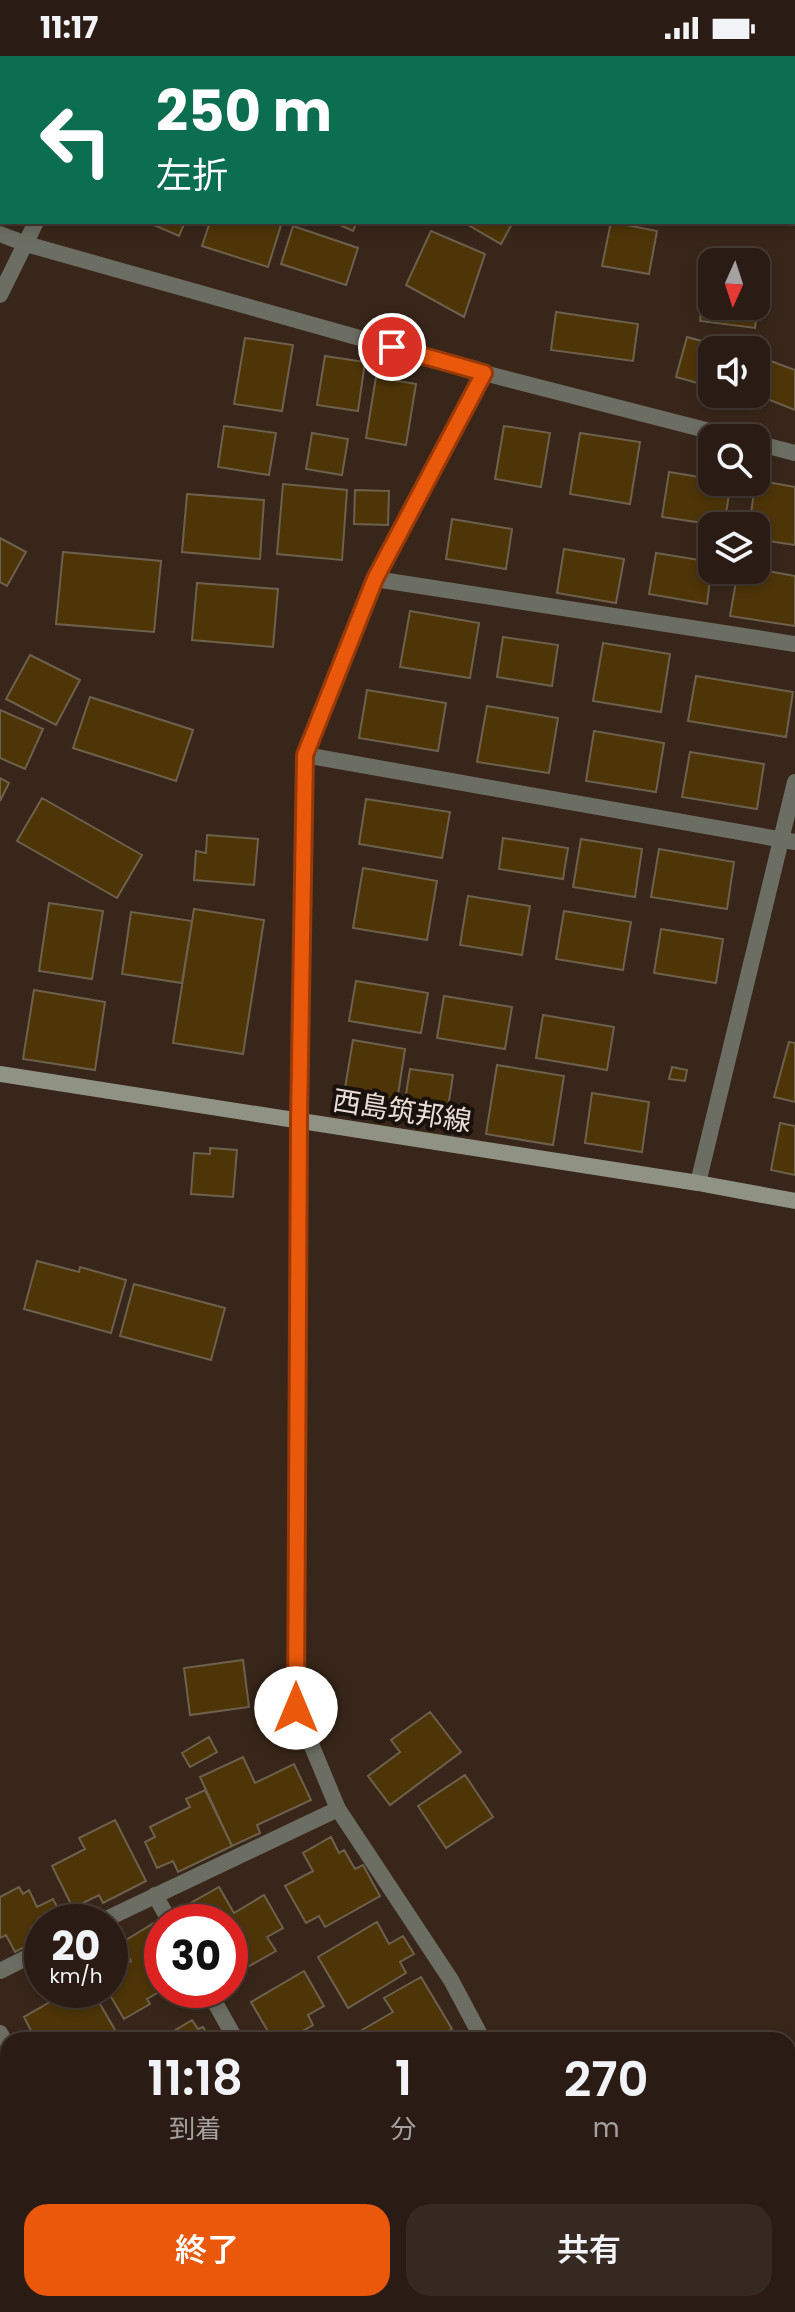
<!DOCTYPE html>
<html lang="ja">
<meta charset="utf-8">
<style>
body{margin:0;font-family:Poppins,"Noto Sans JP",sans-serif;background:#362922;color:#f1f3f6;height:100vh;display:flex;flex-direction:column;font-size:30px;white-space:nowrap}
*{box-sizing:border-box;margin:0}
p{font-size:26px;color:#a5a1a0}
.icon{flex:none;width:44px;height:44px;fill:none;stroke:currentColor;stroke-width:2;stroke-linecap:round;stroke-linejoin:round}
.map{position:relative;flex:1;overflow:hidden}
.details{position:absolute;left:0px;top:1976px;width:796px;height:280px;display:flex;flex-direction:column;background:#2a1c14;border-radius:24px 24px 0 0;box-shadow:0 4px 12px #0003,0 0 0 2px #463a34}
.details>*{flex:none}
.top-card{position:absolute;left:0px;top:0px;width:796px;height:168px;box-shadow:0 4px 12px #0003,0 0 0 2px #463a34;background:#0b6e4f;color:#fff;overflow:hidden}
.needle{width:52px;rotate:183deg}
.controls{position:absolute;left:698px;top:192px;display:grid;gap:16px}
.controls a{display:grid;place-items:center;width:72px;height:72px;border-radius:16px;background:#2a1c14;box-shadow:0 4px 12px #0003,0 0 0 2px #463a34;font-size:40px}
.speed{position:absolute;left:24px;top:1848px;display:flex;gap:16px;font-size:40px;font-weight:700;text-align:center}
.speed>*{display:grid;place-content:center;width:104px;height:104px;border-radius:50%;background:#2a1c14;box-shadow:0 4px 12px #0003,0 0 0 2px #463a34;line-height:1}
.speed small{font-size:20px;font-weight:400}
.speed .limit{border:12px solid #d22;background:#fff;color:#111}
.pin{position:absolute;display:grid;place-items:center;width:68px;height:68px;color:#fff;margin:-34px;border:4px solid #fff;border-radius:50%;box-shadow:0 2px 8px #0007}
.me{position:absolute;width:88px;margin:-44px;rotate:0deg;stroke-linejoin:round;filter:drop-shadow(0 0 6px #0008)}
.turn{display:flex;align-items:center;gap:28px;height:168px;padding:0 24px;font-size:36px}
.turn .icon{width:104px;height:104px;stroke-width:2.5}
.turn b{display:block;font-size:56px;line-height:68px}
.eta{display:flex;justify-content:space-evenly;align-items:center;height:136px;text-align:center}
.eta b{font-size:48px;font-weight:600;line-height:56px}
.primary-button{display:flex;gap:16px;margin-top:auto;padding:16px 24px}
.primary-button a{flex:1;height:92px;border-radius:24px;background:#ea580c;color:#fff;font-size:32px;font-weight:600;line-height:92px;text-align:center}
.primary-button a+a{background:#362922;color:#f1f3f6}
.status{display:flex;justify-content:space-between;align-items:center;height:56px;padding:0 40px;background:#2a1c14;direction:ltr}
.status svg{height:22px;fill:currentColor}
.map>svg:first-child{display:block}
</style>
<div class="status"><b>11:17</b><svg viewBox="0 0 49 12"><path d="M0 12V9h3v3zM5 12V6h3v6zM10 12V3h3v9zM15 12V0h3v12zM26 1h20v11H26zM47 4h2v5h-2z"/></svg></div>
<div class="map">
<svg width="795" height="2256" viewBox="0 0 795 2256">
<rect width="100%" height="100%" fill="#38261a"/>
<path fill="#4d3507" stroke="#6d614d" stroke-width="2" fill-rule="evenodd" d="M0,0L23,2H2V35Z
M287,0H356L355,2Z
M403,0H459V2Z
M147,166H185L179,180Z
M210,166H282L268,211L202,190Z
M333,166H357L353,175Z
M463,166H513L501,188Z
M611,166L657,175L649,218L602,210Z
M293,170L358,192L346,229L281,208Z
M431,175L485,198L464,261L406,229Z
M708,199L764,206L755,272L700,265ZM712,206H756V250H712Z
M556,256L638,268L633,305L551,294Z
M687,281L735,294H712V331L676,321Z
M245,282L293,289L282,355L234,348Z
M325,300L365,306L358,355L317,349Z
M768,304L795,314V354L755,338Z
M376,321L416,328L406,389L366,382Z
M224,370L276,377L269,419L218,411Z
M504,370L550,377L541,431L495,423Z
M312,377L348,383L342,419L306,413Z
M580,377L640,386L630,448L570,438Z
M669,416L712,423V426H731L724,470L662,461Z
M756,424L795,431V489L756,483V470H749Z
M283,428L347,434L342,504L277,498Z
M355,434L389,435L388,469L354,468Z
M187,438L264,444L260,503L182,496Z
M452,463L512,473L506,513L446,503Z
M0,482L26,496L7,530L0,526Z
M564,493L624,503L616,547L557,537Z
M63,496L161,505L154,576L56,568Z
M656,497L712,506L707,548L649,538Z
M756,513L795,520V570L730,560L738,514Z
M197,527L278,533L273,591L192,584Z
M410,555L479,567L470,622L400,611Z
M503,581L558,589L552,630L497,621Z
M603,587L670,598L661,656L593,645Z
M30,599L80,624L56,669L6,643Z
M696,620L793,636L786,681L688,665Z
M367,634L446,647L438,695L359,682Z
M90,641L193,674L176,725L73,692Z
M487,650L558,662L549,717L477,706Z
M0,654L43,673L25,713L0,702Z
M594,675L664,687L656,736L586,725Z
M690,696L764,708L757,753L682,741Z
M0,722L9,727L0,745Z
M42,742L142,799L117,842L17,785Z
M366,743L450,756L442,802L359,788Z
M207,779L258,783L254,829L194,824L196,795L206,797Z
M503,782L568,792L563,823L499,813Z
M581,783L642,793L635,841L573,831Z
M659,793L734,806L727,853L651,841Z
M363,812L437,825L427,884L353,872Z
M468,840L530,850L522,899L460,889Z
M49,847L103,855L92,923L39,915Z
M194,853L264,864L243,998L173,987Z
M564,855L631,866L623,914L556,903Z
M131,856L192,865L182,927L122,918Z
M661,873L723,883L716,927L654,917Z
M356,925L428,937L421,977L349,965Z
M34,934L105,946L95,1014L23,1003Z
M444,940L512,951L505,993L437,982Z
M543,959L614,971L607,1014L536,1002Z
M353,984L405,993L396,1052L343,1044Z
M789,986L795,987V1046L774,1041Z
M497,1009L564,1020L553,1089L486,1078Z
M672,1011L687,1014L685,1025L669,1023Z
M410,1013L453,1019L446,1064L403,1057Z
M592,1037L649,1046L642,1096L585,1087Z
M780,1067L795,1070V1119L771,1114Z
M210,1092L237,1094L233,1141L191,1138L194,1097L210,1098Z
M37,1205L79,1216L80,1211L126,1224L111,1277L24,1253Z
M134,1228L225,1252L211,1304L120,1280Z
M243,1604L249,1651L190,1659L184,1612Z
M430,1656L461,1696L390,1749L368,1720L400,1696L391,1684Z
M209,1681L217,1696L190,1711L182,1697Z
M243,1701L255,1727L294,1708L311,1744L257,1769L260,1777L232,1790L200,1721Z
M465,1719L493,1761L446,1792L418,1750Z
M205,1734L232,1790L178,1816L173,1805L157,1812L145,1786L155,1781L150,1771L190,1751L186,1743Z
M115,1764L146,1825L103,1847L99,1839L73,1852L52,1810L85,1793L79,1782Z
M331,1781L339,1797L344,1794L355,1813L363,1809L380,1840L325,1871L319,1860L306,1867L285,1830L313,1815L303,1797Z
M19,1831L23,1838L29,1834L37,1851L53,1843L65,1866H42V1882L15,1896L6,1879L0,1882V1841Z
M219,1831L234,1857L264,1839L283,1872L267,1881L276,1895L244,1913L241,1908L230,1914V1866H199L189,1848Z
M377,1866L389,1888L403,1880L414,1898L400,1906L406,1917L348,1952L318,1901Z
M154,1867L162,1881V1934L147,1943L150,1948L124,1963L107,1934H110V1901L117,1913L131,1905L121,1887Z
M304,1915L324,1950L308,1959L313,1969L287,1984H273L251,1946Z
M421,1921L452,1973L433,1984H368L362,1974L393,1956L384,1942Z
M71,1934H92L115,1974L98,1984H36L24,1961Z
M192,1964L198,1973L203,1971L211,1984H159Z
M8,2051V2101L0,2106V2056Z
M0,2117L4,2125L8,2122V2183L0,2168Z
M791,2159L795,2168V2210L788,2213V2160Z
M795,2246V2256H749L746,2248H783L785,2251Z
M34,2248H129L132,2254L38,2256Z
M172,2248H269L274,2256H176Z
M277,2248H327L311,2256H296L294,2253L281,2256Z
M404,2248H417L421,2256H387Z
M419,2248H460L464,2256H424Z
M463,2248H506L510,2256H467Z
M508,2248H551L534,2256H512Z
M556,2248H594L598,2256H557L553,2249Z
M657,2248H724L727,2256H661Z"/>
<g fill="none" stroke-linecap="round" stroke-linejoin="round">
<path stroke="#6c6d63" stroke-width="16" d="M119,2L120,0
M0,178L26,188L484,317L737,382
M0,239L36,166
M756,387L795,397
M375,523L795,588
M305,699L795,786
M698,1127L795,726
M155,1839L170,1866
M100,1866L338,1753
M0,1915L42,1894
M208,1934L236,1984
M0,1977L8,1991
M483,1984L451,1924L338,1753L296,1652L299,1065L305,699L375,523L484,317
M788,2023L795,2018
M788,2094L795,2109
M0,2213L8,2209
M156,2248L161,2256
M612,2248L616,2256
M342,2256L360,2248"/>
<path stroke="#909383" stroke-width="16" d="M0,1018L698,1127L795,1145"/>
</g>
<g fill="none" stroke-linecap="round" stroke-linejoin="round">
<g stroke="#983908" stroke-width="20">
<path id="route" d="M296,1652L299,1065L305,699L375,523L484,317L392,291"/>
</g>
<use href="#route" stroke="#ea580c" stroke-width="14"/>
</g>
<g text-anchor="middle" dominant-baseline="central" stroke-width="8" stroke-linejoin="round" paint-order="stroke">
<g font-size="28" fill="#eaddd6" stroke="#19110c">
<text transform="translate(402 1055) rotate(9)">西島筑邦線</text>
</g>
</g>
</svg>
<div class="controls">
<a><svg class="needle" viewBox="-14 -14 28 28"><path d="M0-13l5 13h-10z" fill="#e53935"/><path d="M0 13l5-13h-10z" fill="#a5a1a0"/></svg></a>
<a><svg class="icon" aria-label="sound" viewBox="0 0 24 24"><path d="M4 9h4l5-4v14l-5-4H4zM17 9q2 3 0 6"/></svg></a>
<a><svg class="icon" aria-label="search" viewBox="0 0 24 24"><circle cx="10" cy="10" r="6"/><path d="M15 15l6 6"/></svg></a>
<a><svg class="icon" aria-label="layers" viewBox="0 0 24 24"><path d="M12 4l9 5-9 5-9-5zM3 14l9 5 9-5"/></svg></a>
</div>
<div class="speed"><div>20<small>km/h</small></div><div class="limit">30</div></div>
<div class="pin" style="left:392px;top:291px;background:#d93025"><svg class="icon" aria-label="arrive" viewBox="0 0 24 24"><path d="M6 21V4h12l-3 4 3 4H6"/></svg></div>
<svg class="me" style="left:296px;top:1652px" viewBox="-20 -20 40 40"><circle r="19" fill="#fff"/><path d="M0-13L10 11 0 6-10 11z" fill="#ea580c"/></svg>
<div class="top-card">
<div class="turn"><svg class="icon" aria-label="left" viewBox="0 0 24 24"><path d="M17 20v-9H6M10 6l-5 5 5 5"/></svg><div><b>250 m</b>左折</div></div>
</div>
<section class="details">
<div class="eta">
<div><b>11:18</b><p>到着</p></div>
<div><b>1</b><p>分</p></div>
<div><b>270</b><p>m</p></div>
</div>
<div class="primary-button"><a>終了</a><a>共有</a></div>
</section>
</div>
